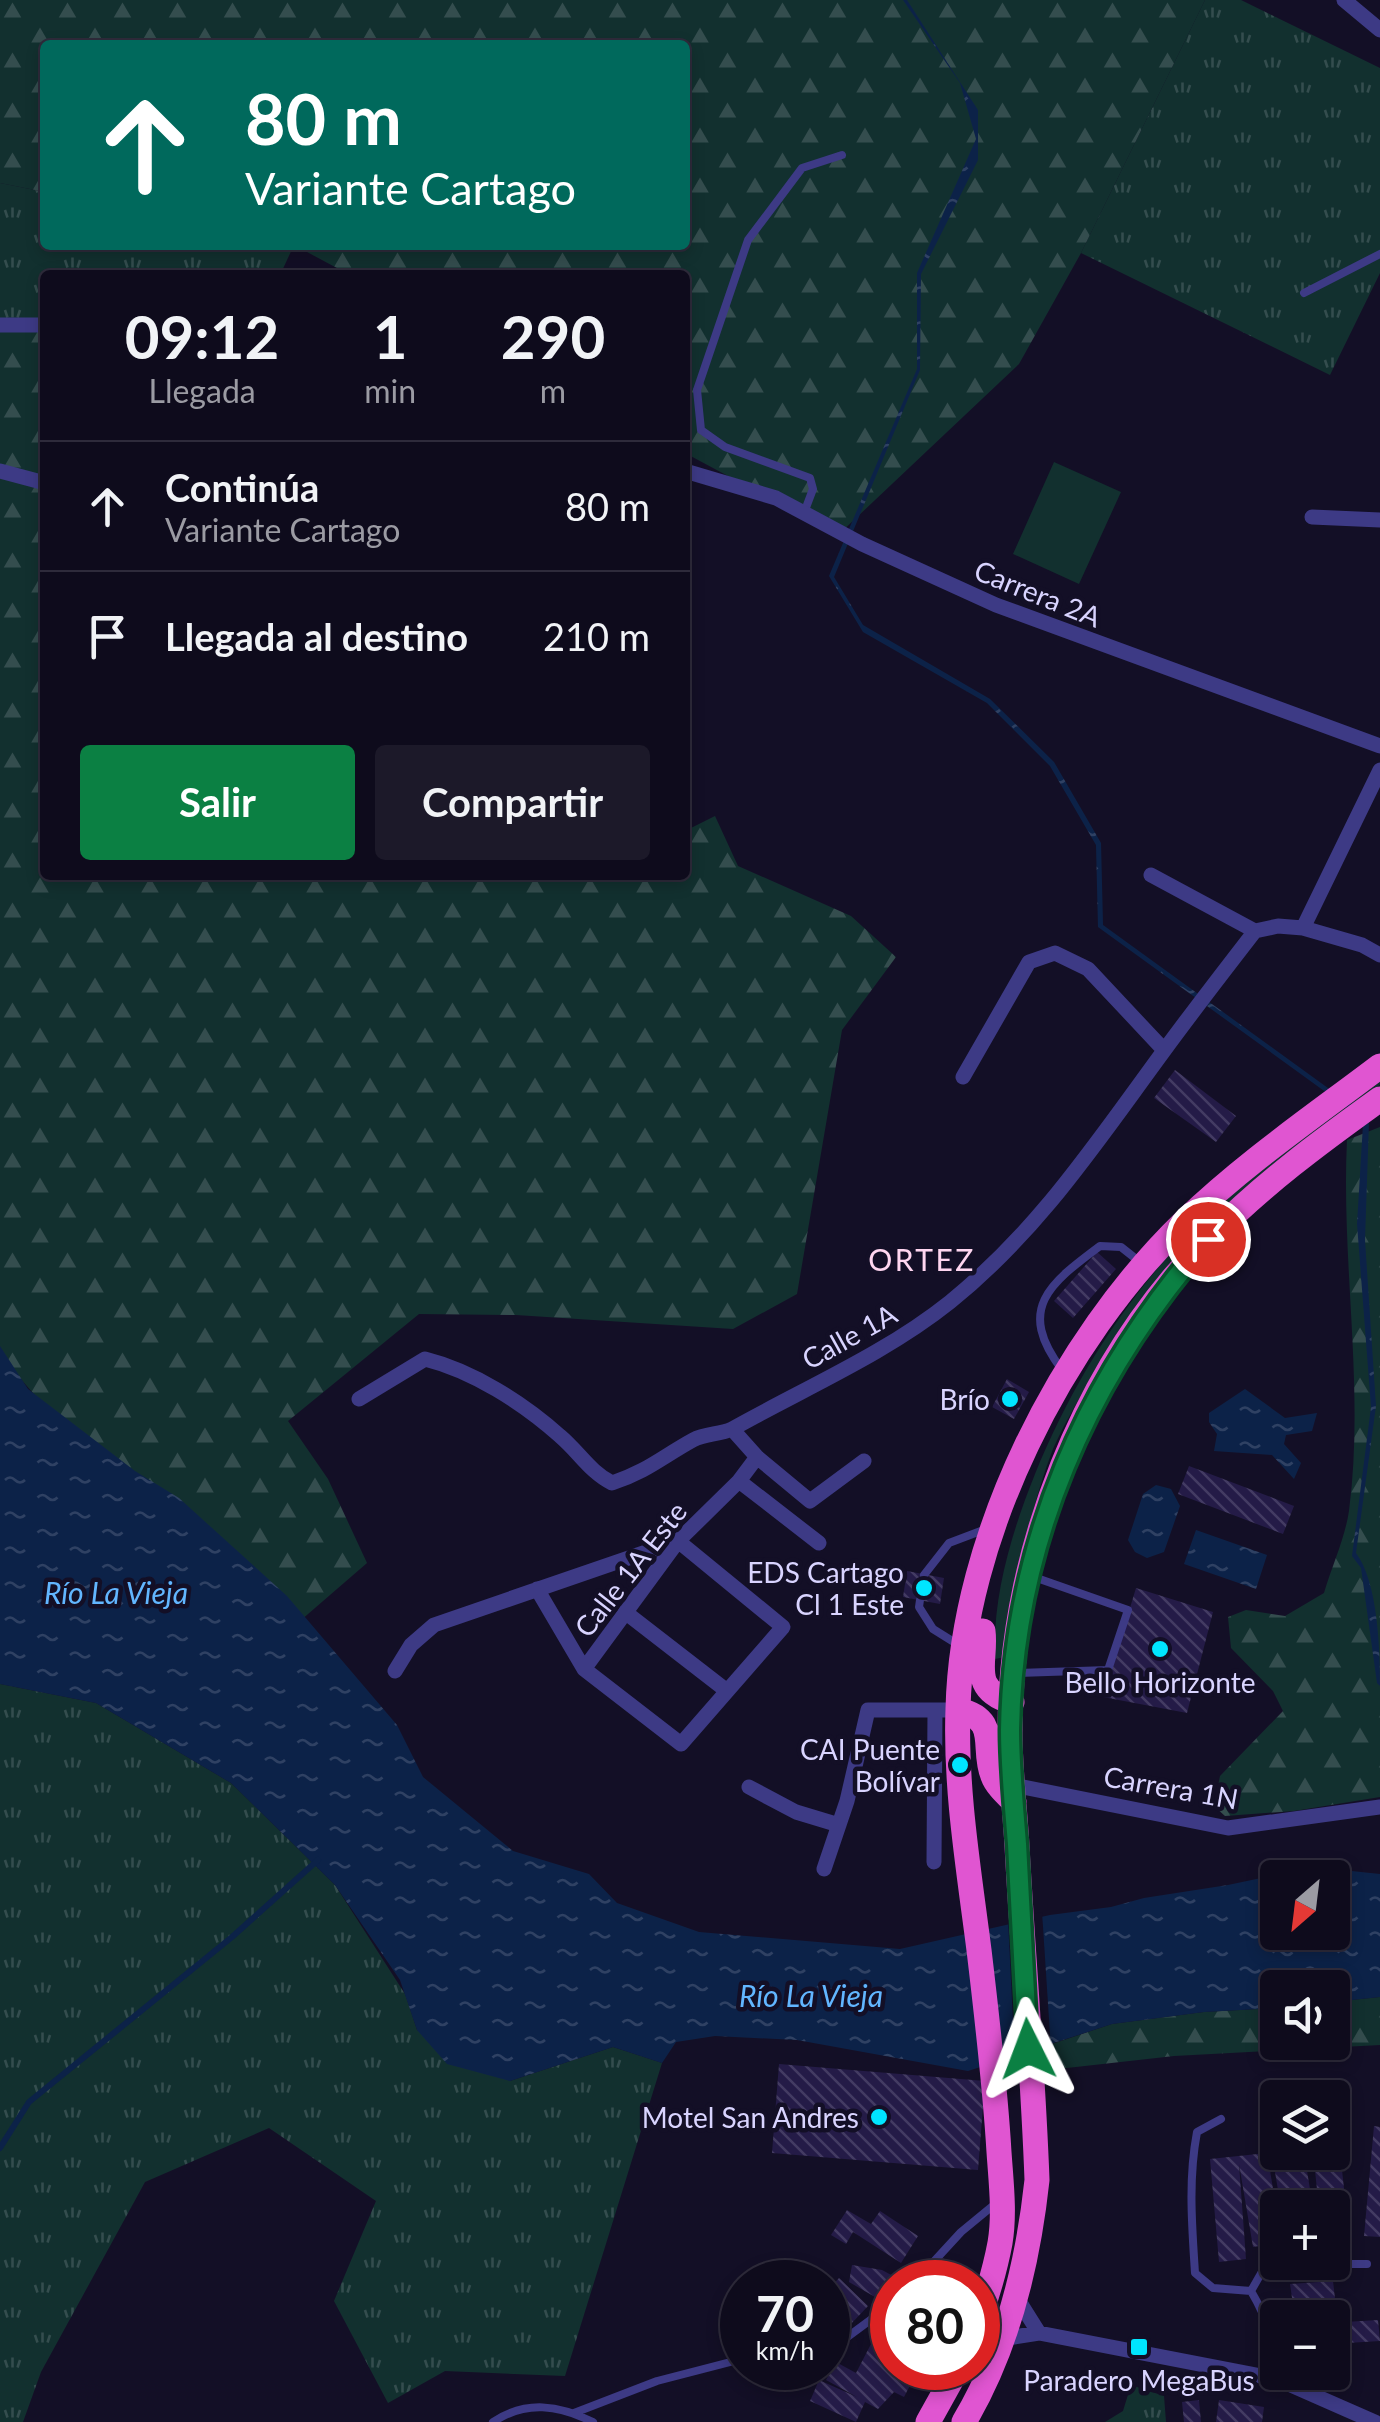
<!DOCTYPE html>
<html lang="es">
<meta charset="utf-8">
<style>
body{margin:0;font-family:Lato,sans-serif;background:#1c1929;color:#f1f3f6;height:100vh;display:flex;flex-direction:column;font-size:38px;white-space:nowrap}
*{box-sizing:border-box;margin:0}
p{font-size:32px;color:#9b9ba3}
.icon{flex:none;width:55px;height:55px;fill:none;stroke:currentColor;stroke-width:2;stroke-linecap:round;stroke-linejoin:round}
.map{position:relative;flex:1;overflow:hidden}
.side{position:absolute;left:40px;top:270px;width:650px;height:610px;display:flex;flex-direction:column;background:#0e0b1c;border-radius:10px;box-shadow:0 5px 15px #0003,0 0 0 2px #2e2b3b}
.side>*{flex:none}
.top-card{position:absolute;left:40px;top:40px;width:650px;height:210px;border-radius:10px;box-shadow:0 5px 15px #0003,0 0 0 2px #2e2b3b;background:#00695c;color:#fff;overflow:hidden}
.needle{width:65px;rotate:208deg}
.buttons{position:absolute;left:1260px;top:1860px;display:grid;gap:20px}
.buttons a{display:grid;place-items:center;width:90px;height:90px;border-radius:10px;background:#0e0b1c;box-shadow:0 5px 15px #0003,0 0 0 2px #2e2b3b;font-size:50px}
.speed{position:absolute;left:720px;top:2260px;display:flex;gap:20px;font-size:50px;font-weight:700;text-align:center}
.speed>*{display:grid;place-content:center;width:130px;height:130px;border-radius:50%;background:#0e0b1c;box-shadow:0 5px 15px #0003,0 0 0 2px #2e2b3b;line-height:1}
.speed small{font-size:25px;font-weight:400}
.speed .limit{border:15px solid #d22;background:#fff;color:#111}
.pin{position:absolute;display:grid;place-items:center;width:85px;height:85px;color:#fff;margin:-42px;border:5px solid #fff;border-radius:50%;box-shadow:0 2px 10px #0007}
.me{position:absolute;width:110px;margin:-55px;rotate:357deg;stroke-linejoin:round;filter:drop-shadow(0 0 8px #0008)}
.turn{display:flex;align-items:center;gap:35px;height:210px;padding:0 40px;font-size:45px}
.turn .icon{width:130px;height:130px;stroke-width:2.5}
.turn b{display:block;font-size:70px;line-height:85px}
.eta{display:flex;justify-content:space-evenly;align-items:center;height:170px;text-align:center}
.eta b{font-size:60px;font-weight:700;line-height:70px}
.action{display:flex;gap:20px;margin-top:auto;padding:20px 40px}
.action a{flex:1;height:115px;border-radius:10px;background:#0b8043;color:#fff;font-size:40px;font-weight:700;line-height:115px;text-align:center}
.action a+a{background:#1c1929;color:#f1f3f6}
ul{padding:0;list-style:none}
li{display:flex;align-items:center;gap:30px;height:130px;padding:0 40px;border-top:2px solid #2e2b3b}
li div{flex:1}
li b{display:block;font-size:38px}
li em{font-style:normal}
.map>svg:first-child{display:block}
</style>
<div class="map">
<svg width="1380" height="2422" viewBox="0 0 1380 2422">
<defs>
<pattern id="grass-tufts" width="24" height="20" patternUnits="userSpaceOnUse" patternTransform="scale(2.5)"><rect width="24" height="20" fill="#12302f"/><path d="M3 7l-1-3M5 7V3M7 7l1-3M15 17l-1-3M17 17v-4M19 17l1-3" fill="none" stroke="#344d4e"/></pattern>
<pattern id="forest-firs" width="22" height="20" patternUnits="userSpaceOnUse" patternTransform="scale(2.5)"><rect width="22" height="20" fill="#12302f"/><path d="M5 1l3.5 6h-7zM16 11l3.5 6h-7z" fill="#344d4e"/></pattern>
<pattern id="water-ripples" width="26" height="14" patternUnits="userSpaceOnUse" patternTransform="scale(2.5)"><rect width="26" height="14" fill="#0c2248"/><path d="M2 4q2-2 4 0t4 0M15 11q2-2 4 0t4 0" fill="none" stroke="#2f4163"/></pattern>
<pattern id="building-back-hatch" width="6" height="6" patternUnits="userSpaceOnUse" patternTransform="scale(2.5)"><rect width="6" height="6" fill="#241b47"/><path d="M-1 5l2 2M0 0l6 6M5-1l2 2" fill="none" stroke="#433b63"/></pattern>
</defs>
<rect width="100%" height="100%" fill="#130f26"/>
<path fill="url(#grass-tufts)" d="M1205,0H1241L1380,68V273L1330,375L1081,253Z
M0,183L45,192V245H294L280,275H45V330L0,321Z
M0,1684L96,1703L231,1783L335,1885L405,1994L417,2030L510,2081L613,2047L662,2063L565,2376L445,2371L388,2403L334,2301L376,2201L269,2128L145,2182L41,2372L23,2422H0Z
M1131,2385L1164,2396L1166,2422H1105L1123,2411Z"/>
<path fill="url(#forest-firs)" d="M0,0H1205L1081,253L1019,364L838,535L685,453V275H350L294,245H685V45H45V192L0,183Z
M0,322L45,330V875H685V831L715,816L738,866L851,916L896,957L842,1030L797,1294L733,1329L516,1315L419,1314L288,1421L328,1479L367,1563L293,1627L85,1453L0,1355Z
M1380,1127V1797L1294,1811L1225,1816L1214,1806L1220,1776L1283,1711L1273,1691L1231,1648L1228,1617L1246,1610L1285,1616L1324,1593C1332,1566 1345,1538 1349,1511C1365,1389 1341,1263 1347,1140Z
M1380,1997V2045L1174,2056L1049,2070L1043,2047L1112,2024L1204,2012L1277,2008L1278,2042H1332L1333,2002Z"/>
<path fill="#12302f" d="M1054,462L1121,492L1079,584L1013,554Z
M1380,1079V1085C1260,1175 1169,1243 1093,1375C1079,1399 1064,1424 1053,1449C1027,1516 1017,1587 1005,1657L995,1659C992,1597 1012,1531 1035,1474C1080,1364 1148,1262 1241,1186C1286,1149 1334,1114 1380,1079Z"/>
<path fill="url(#water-ripples)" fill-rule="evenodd" d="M903,0H907L978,110V160L921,274L920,370L834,577L863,625L990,699L1054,762L1101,843L1103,925L1361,1112L1369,1122L1365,1240L1376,1406L1356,1553C1378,1582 1380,1650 1380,1686L1377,1683L1361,1568L1352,1556L1371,1407L1357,1224L1363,1124L1356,1114L1098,927L1096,845L1050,766L987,703L863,632L829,576L917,369V273L976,139L960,83Z
M0,1346L28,1389L135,1471L179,1498L287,1596L397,1725L423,1777L513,1851L589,1874L617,1903L699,1932L900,1949L1050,1915L1111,1907L1144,1898L1228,1885L1313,1867L1380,1874V1997L1333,2002L1332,1988H1278L1277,2008L1204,2012L1112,2024L968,2071L797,2040L715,2036L676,2042L662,2063L613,2047L510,2081L447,2064L417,2030L400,1980L335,1885L231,1783L96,1703L0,1684ZM1278,1878H1332V1932H1278Z
M1245,1389L1285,1418L1317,1413L1312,1431L1286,1435L1284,1444L1301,1463L1294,1479L1272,1455L1214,1451L1217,1434L1209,1422V1413Z
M1156,1485L1171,1489L1180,1506L1164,1552L1147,1558L1135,1552L1128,1540L1143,1494Z
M1196,1530L1267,1555L1256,1589L1184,1564Z"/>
<path fill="#130f26" d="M1042,1912L1051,2050L1015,2061L1008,1919Z"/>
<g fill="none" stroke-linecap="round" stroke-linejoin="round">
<path stroke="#0c2248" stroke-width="6" d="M0,2148L29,2102L232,1937L318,1860"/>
</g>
<path fill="url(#building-back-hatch)" d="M1175,1070L1236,1116L1216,1142L1154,1098Z
M1097,1252L1116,1269L1073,1318L1054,1301Z
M1007,1379L1029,1392L1014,1419L992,1407Z
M1189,1466L1294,1506L1283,1534L1178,1494Z
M907,1571L944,1578L940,1604L903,1597Z
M1136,1588L1213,1612L1187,1713L1103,1697Z
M779,2064L985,2081L978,2170L772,2153Z
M1374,2126L1380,2127V2237L1364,2236Z
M1339,2142L1349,2235L1332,2237V2208H1319L1313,2152H1332V2143Z
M1278,2147V2152H1304L1313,2208H1281L1271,2148Z
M1267,2153L1278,2218V2243L1253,2247L1239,2164L1246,2259L1219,2262L1210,2159Z
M847,2210L871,2224L880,2211L918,2236L901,2263L853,2232L846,2244L831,2235Z
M941,2256L966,2278L962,2282H926L922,2277Z
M852,2265L882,2270L895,2277L882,2301L849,2282Z
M839,2278L868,2306L850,2325L828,2304V2290Z
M1333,2281L1341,2351L1332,2352V2318H1295L1290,2284Z
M1378,2320L1380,2341L1347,2343L1345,2322Z
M871,2344L892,2356V2368L918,2370L904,2397L894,2392L878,2409L865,2402L856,2422L810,2401L819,2380L857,2397L826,2380L836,2362L856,2373Z
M1199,2400L1201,2422H1184L1182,2402Z
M1219,2400L1264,2407L1262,2422H1216Z"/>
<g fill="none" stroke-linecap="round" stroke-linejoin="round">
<path stroke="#3d3a85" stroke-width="8" d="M1304,293L1380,254
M804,513L813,489L810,478L725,447L701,430L697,390L748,240L802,168L842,155
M1062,1370C1016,1309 1049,1284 1100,1246L1121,1247L1140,1262
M924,1575L949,1543L986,1529
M920,1600L919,1607L933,1629L957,1644
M1018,1673L1108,1670L1128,1610L1031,1576
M1221,2119L1197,2132C1188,2180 1192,2226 1195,2273L1213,2288L1251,2291C1268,2320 1276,2346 1277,2379
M915,2282L961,2232L995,2204
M1251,2291L1263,2270L1272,2264H1367
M828,2343L846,2338L892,2304
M574,2413L657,2381L742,2359
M493,2422C526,2400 559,2405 593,2422"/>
<path stroke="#3d3a85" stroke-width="15" d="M1344,0L1380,30
M0,325H45
M0,471L45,483
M685,471L776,498L862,544L996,605L1380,746
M1312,517L1380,520
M1151,875L1255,931L1278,926L1303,928L1362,945L1380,955
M1303,928L1380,770
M963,1077L1029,962L1055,953L1088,969L1164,1050
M359,1399L425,1359C473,1371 523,1403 560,1436C579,1452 590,1472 612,1483C648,1471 662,1457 693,1440C706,1433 719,1435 732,1429C805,1388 885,1354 950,1302C1039,1230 1096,1143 1163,1052C1193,1011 1224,971 1255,931
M732,1429L757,1457L810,1501L864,1461
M739,1481L819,1543
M625,1612L727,1691
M584,1669L678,1541L739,1481L757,1457
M395,1671L411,1645L434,1625L678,1541L783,1627L681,1744L584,1669L537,1589
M1013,1785L1228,1828L1380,1807
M749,1787L796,1812L839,1825
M934,1862L935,1711
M824,1869L847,1801L868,1710H958
M1017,2298L1039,2333
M1001,2339L1039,2333L1277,2379L1375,2422"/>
<path stroke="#e055d1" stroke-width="25" d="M983,1631C987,1662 968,1689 1012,1702
M958,1710C1001,1719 981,1748 993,1776C996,1785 1007,1795 1014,1802
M978,2322C987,2296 995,2270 1000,2243C1005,2213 1001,2182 999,2152C995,2084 987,2017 979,1950C969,1871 955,1789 958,1709C962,1536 1062,1340 1185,1221C1245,1163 1314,1116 1380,1066
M928,2422L958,2368
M964,2422C1008,2348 1028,2264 1037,2180C1033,2069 1023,1957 1017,1846C1015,1809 1010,1771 1010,1733C1010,1554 1083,1365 1210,1238C1262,1185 1320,1142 1380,1099"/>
</g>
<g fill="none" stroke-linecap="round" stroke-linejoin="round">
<g stroke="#07532c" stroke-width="25">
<path id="route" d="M1028,2049C1024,1981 1021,1912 1017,1844C1014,1806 1010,1768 1010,1730C1013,1544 1087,1377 1208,1239"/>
</g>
<use href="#route" stroke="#0b8043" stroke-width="18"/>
</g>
<g fill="#00e5ff" stroke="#130f26" stroke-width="4">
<circle cx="1010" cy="1399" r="10"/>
<circle cx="924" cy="1588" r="10"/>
<circle cx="1160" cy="1649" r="10"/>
<circle cx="960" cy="1765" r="10"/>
<circle cx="879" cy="2117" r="10"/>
<rect x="1129" y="2337" width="20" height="20" rx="5"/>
</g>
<g text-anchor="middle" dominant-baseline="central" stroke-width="9" stroke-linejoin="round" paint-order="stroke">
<g font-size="28" fill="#d9d4ff" stroke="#130f26">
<text transform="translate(1038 593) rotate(22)">Carrera 2A</text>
<text transform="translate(849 1336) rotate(-29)">Calle 1A</text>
<text transform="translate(630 1569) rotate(-52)">Calle 1A Este</text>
<text transform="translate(1171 1787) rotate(10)">Carrera 1N</text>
</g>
<g font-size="28" fill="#d9d4ff" stroke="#130f26" text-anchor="end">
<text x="990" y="1399">Brío</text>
<text x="904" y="1572">EDS Cartago<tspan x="904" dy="32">Cl 1 Este</tspan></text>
<text x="1160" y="1682" text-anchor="middle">Bello Horizonte</text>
<text x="940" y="1749">CAI Puente<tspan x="940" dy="32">Bolívar</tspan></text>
<text x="859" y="2117">Motel San Andres</text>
<text x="1139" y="2380" text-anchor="middle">Paradero MegaBus</text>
</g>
<g font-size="30" letter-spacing="2.5" fill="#ffd6f0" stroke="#130f26">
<text x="922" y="1259">ORTEZ</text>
</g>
<g font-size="30" font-style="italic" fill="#62b6ff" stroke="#130f26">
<text x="116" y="1592">Río La Vieja</text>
<text x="811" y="1995">Río La Vieja</text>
</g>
</g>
</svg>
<div class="buttons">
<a><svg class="needle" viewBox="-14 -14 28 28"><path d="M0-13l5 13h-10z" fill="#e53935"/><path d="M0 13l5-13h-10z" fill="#9b9ba3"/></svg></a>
<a><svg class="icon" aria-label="sound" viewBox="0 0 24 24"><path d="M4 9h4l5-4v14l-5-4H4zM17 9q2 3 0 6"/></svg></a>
<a><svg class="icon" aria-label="layers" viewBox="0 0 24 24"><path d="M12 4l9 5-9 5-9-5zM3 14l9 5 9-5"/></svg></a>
<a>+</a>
<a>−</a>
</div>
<div class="speed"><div>70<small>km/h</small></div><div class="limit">80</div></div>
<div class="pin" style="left:1208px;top:1239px;background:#d93025"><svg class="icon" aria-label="arrive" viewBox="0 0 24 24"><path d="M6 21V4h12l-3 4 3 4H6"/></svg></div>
<svg class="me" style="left:1028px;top:2049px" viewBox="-20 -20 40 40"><path d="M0-17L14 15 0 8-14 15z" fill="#0b8043" stroke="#fff" stroke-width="4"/></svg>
<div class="top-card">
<div class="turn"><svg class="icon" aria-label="ahead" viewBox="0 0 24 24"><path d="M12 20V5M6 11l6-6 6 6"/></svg><div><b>80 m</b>Variante Cartago</div></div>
</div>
<section class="side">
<div class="eta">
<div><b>09:12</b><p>Llegada</p></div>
<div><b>1</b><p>min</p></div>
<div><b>290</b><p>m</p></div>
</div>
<ul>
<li><svg class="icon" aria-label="ahead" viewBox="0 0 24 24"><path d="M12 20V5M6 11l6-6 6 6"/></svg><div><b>Continúa</b><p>Variante Cartago</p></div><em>80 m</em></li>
<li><svg class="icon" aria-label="arrive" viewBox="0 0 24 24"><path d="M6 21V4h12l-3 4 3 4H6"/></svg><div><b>Llegada al destino</b></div><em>210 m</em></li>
</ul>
<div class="action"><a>Salir</a><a>Compartir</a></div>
</section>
</div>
